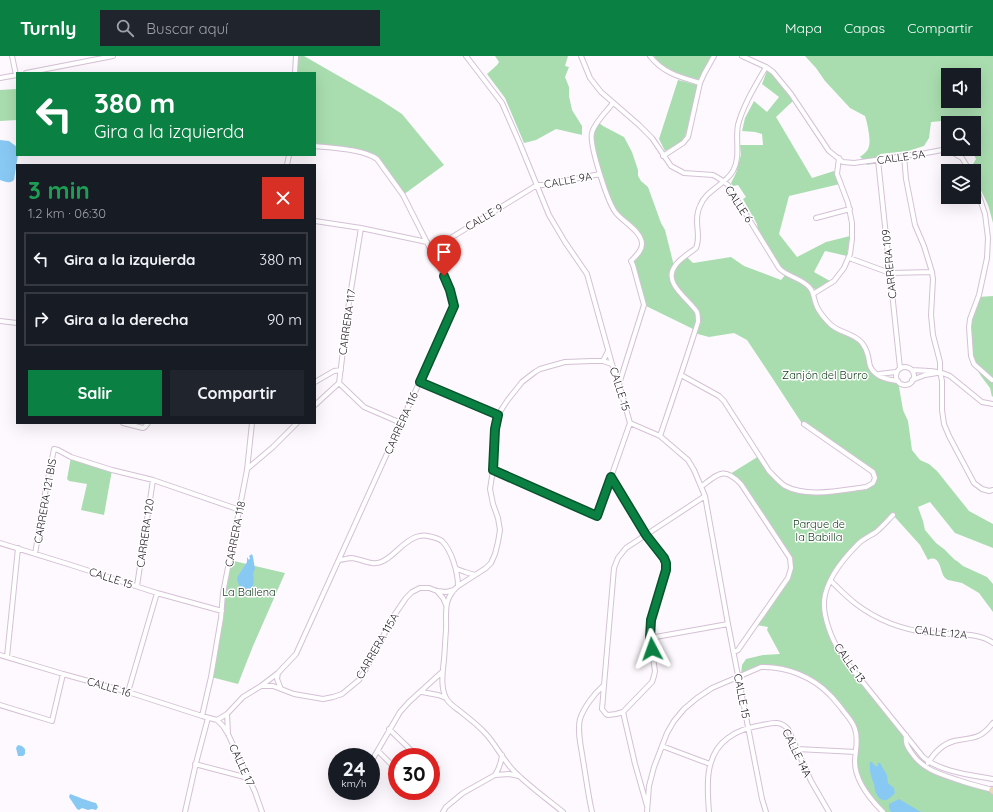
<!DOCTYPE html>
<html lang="es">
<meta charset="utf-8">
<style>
body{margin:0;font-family:Quicksand,sans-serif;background:#20242c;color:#f1f3f6;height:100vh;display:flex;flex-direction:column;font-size:15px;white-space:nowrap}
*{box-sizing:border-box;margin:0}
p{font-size:13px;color:#9ea1a6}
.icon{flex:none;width:22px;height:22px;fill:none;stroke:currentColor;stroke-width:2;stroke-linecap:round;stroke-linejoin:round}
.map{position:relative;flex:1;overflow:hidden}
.details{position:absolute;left:16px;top:108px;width:300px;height:260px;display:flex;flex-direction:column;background:#171b24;border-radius:0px;box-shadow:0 4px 16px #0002}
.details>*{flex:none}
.guide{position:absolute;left:16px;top:16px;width:300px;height:84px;border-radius:0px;box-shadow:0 4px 16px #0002;background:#0b8043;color:#fff;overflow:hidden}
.buttons{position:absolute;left:941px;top:12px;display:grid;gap:8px}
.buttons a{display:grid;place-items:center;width:40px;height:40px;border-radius:0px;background:#171b24;box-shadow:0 4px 16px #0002;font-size:20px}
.speed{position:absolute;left:328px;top:692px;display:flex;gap:8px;font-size:20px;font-weight:700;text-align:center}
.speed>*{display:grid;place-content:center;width:52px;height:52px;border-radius:50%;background:#171b24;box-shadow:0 4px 16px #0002;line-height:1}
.speed small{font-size:10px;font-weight:400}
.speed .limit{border:6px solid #d22;background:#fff;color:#111}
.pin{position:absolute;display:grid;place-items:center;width:34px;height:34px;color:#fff;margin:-41px -17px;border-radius:50% 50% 50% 0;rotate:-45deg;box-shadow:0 0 4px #0007}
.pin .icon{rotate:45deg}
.me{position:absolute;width:44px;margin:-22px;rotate:356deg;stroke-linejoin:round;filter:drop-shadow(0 0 3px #0008)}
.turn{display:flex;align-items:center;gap:14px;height:84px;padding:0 12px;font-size:18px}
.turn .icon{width:52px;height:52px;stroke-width:2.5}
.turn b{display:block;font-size:28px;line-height:34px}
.round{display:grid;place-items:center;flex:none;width:42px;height:42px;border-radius:0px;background:#20242c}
.overview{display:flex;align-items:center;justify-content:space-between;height:68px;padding:0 12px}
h1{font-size:24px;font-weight:700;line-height:30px;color:#1e9e55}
.button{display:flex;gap:8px;margin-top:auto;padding:8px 12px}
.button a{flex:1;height:46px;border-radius:0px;background:#0b8043;color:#fff;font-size:16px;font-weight:700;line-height:46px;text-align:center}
.button a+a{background:#20242c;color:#f1f3f6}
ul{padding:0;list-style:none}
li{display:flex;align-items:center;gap:12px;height:54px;margin:0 8px 6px;padding:0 4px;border:2px solid #363941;border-radius:0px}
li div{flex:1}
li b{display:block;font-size:15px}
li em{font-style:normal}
header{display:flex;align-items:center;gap:24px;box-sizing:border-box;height:56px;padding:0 20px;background:#0b8043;color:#fff}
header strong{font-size:19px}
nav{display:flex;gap:22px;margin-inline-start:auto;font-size:14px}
.search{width:280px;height:36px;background:#20242c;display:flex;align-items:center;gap:10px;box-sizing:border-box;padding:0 14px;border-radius:0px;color:#9ea1a6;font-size:15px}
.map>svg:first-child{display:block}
</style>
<header>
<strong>Turnly</strong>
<div class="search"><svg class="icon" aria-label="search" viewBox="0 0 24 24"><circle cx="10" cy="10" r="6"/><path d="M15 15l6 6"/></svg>Buscar aquí</div>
<nav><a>Mapa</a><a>Capas</a><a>Compartir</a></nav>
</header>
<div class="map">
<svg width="993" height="756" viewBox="0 0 993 756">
<rect width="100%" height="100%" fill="#fef9fe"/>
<path fill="#a9ddaf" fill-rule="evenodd" d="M296,0H304L379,43L402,58L444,109L403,139L372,99L315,90V17H295Z
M495,0H568L565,10L569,11L565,21L569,31V40L572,54L582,70V79L556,73L536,84L524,87L505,42L487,18L497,9L499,6Z
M654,0H712L698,24L680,19L662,11Z
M805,0H993V167L988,149L974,120V115H973L972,110L976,103L971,93H974V67H948L942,65L931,66L929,82L924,90L908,95L880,98L879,107L867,109L864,104L860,101C864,98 868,95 869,90C871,83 867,66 865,60L850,52L825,25L816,12ZM948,19H974V45H948Z
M767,15L771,17L794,44L776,61L812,122L834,115L840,128L789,140L779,178L797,201L826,186L850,180L847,200L825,195L814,216L830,225L816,234L804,225L782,214L758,175L757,168L743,143L746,141L738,129L733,130L731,127L736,117L741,99L740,89H763L762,78L755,76L742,75L745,62L754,45L767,56L779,41L762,28Z
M678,24L698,29L688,73L683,85L665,95L659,83Z
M16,33L17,64L0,65V34Z
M598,66L603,70L624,81L632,96L638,114V120L641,125L648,131L661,167L665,174L674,210L686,200L693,207L731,201L744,210L781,224L786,218L809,231L817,251L832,270L862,287L871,311L878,318L898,325L903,354L908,365L912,394L920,404L929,408L937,415L969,455L993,468V492L955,477L930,446L918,451L923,465L925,474L936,487L944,493L955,504L957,505L963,510L987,521L993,528V556L979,537L962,527L948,524C946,523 944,521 943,519C940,512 939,498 928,504L920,489L893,459L884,468L860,487L835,517L824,545L826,563L838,593L906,679L905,685L914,700L932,715L993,735V756H883L865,733L856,716L855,670L830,639L800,618L768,611L741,619L742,609L746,603L763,599L780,598L767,574L768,571L756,569L788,522L791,512L790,502L741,428L730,418L759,400L769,415L785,430L813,437L866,431L873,427L875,422L873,416L803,369L769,317L747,284L734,277L709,281L694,277L695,274L644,249L631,205L640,195L642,187L639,178L615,157L600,118L592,76Z
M993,240V340L992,341L990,332L981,320L972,306L969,276L978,241Z
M71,401L112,414L104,459L81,454L87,428L69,425L67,423Z
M230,504L285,517L253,590L238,628L211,621Z"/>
<path fill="#88c9f4" d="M0,84L9,85L17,91V99H18L14,124C10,128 5,126 0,124Z
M252,498L253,501L255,513L253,518L254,523L253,530L257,532V533L253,538L241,539L238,537L239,529L237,523L238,520L247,506V501L249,504L250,502L249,500Z
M18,689L22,690L25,693V698L23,700H18L16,692Z
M870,706H872C874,709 875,711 878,710V707H880L887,719L888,727L894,732L895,737C887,747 879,747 875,734C874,730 875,731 874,728C871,722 869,713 870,706Z
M70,738C75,740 79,741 83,743C88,744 90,746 96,747L98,751L96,754L92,753L88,754L82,752L79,754L77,753L69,741Z
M899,743L921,756H891L889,752V748Z"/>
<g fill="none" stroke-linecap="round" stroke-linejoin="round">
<g stroke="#d4c1d6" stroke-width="6">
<path id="minor" d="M12,0L16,19
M466,0L502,47L520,88L549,159L565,186L587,218L612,308L619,328L630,367
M581,0L590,22L601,36L639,69L652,82L671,110L684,117L713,119C719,122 723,125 728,129L779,212C787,221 802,222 810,232C814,237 814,245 817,251C820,257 826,264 830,268C839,277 854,277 862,287C865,291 867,295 868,300C869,304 869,309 871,312C876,321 888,324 898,325
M650,0C663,17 680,21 700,27
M742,0L766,11L773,16L791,38L829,95L843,106L854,107L926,97L942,94L952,96L962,102L970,115
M26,17L113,0
M295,17L296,0
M0,22L17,19
M613,47C607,55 594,67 592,77C589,88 608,149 617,158C624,166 642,176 642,188C642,195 636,200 631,205L633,209L644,249L619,328
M663,100L683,87L688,81L700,27L704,18L714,0
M904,100L906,123L915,169L924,190L932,216L933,223L931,259L933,279L940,306V316L942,325V354L944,368L949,380L974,427L982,433L989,435L993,434
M878,104L900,312
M287,109L289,99
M974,125L985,158L988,182L987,202L979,239L970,263L969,271L971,300L974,308L992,324
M537,129H543L600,118
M816,162L850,153
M315,165L361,172L427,186
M431,194L537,129
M849,202L890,217L932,216
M813,238L834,225L844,212L850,198L852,183V167L848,147L837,118L839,102
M0,265L17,267
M603,305L608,295
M896 320a9 9 0 1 1 18 0a9 9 0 1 1-18 0Z
M912,314C925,315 938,314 950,320L982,346L993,348
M879,318L896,316
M681,319L719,340L724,345L769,415C774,420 779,426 785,430C807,442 842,434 866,431L873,427L875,422L873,416L804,368
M912,324L925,319L937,317
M420,325L498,359
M315,326L334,315L341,314
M339,327L364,351L401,367
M315,349L339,327L349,246L361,172
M123,367L143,372L145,371L148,367
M630,367L660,380L688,404L694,414L705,440L728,568L762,743L766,756
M660,380C673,342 686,304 698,266C698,263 698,259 697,256C689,243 662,227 675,210C679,203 690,197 696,192C700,183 697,174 697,165C697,160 698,154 700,150C706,134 725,129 733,115C741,101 735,84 738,69C743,49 756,29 766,11
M247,413L273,391L297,367
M493,414L597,461L630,367
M611,421L646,479L664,502L666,507V514L651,564L650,582L655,615L654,620L652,626L623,656L616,658L608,659L606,658L602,653L614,512L618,502L626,492L705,440
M702,430C718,418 724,410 741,428L790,502L791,512L788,522L738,594L734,596
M893,459C887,465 882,471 876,476C870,480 863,483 858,488C844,502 826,524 824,545C823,560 831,582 839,594C842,599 846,604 849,609L923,701C940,716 971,719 993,723
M0,487L71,509L157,537L222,555
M35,498L46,432L54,393L58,394L71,401L112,414L153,424L240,454
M339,504C343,504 348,502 351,502C362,503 371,510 381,506C394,501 402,486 416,481C419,480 424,479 428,480C433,481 438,482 442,485C452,495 458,517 458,530
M457,513L465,516L475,519
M831,525C839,533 847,541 856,548C877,564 904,574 930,577C949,579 978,575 993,587
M137,530L153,424
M437,535L443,542L446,549
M650,582L728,568
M0,599L63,618L128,636L202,660L217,664
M7,601L18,492
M278,617L277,623L281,633
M262,630H273L281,633L294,638L323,643L333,641L342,638L359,624L366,613L393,561L406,542L412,536L420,532H429L437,535L446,536L454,534
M128,636L157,537
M422,636L438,639L446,642
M0,649L52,665L63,618
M623,656L635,708L647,750
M227,658L228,678
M202,660L211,621L221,562L223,537L247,414L252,367
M217,664L227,658L243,641L261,630L278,617L296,598L301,587L454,250L450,233L444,220L403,139L377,103C363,93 332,92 315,90
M217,664L223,670L228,678L255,736L262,756
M389,673L418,701
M906,679C905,687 907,690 911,696C922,713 939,718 958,724C969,728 981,731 993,734
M662,690L710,708
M797,693L856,696
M378,695L397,714
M371,706L400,656L409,646L442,616
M928,707C934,697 943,688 954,685C973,681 980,684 993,667
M195,708L248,722
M495,719C499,713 501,707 502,699
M185,756L196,707L208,662
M443,756L446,751L463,737L495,719L509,718L519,720
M563,756C546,742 527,729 512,713C502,702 496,689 486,678C479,670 470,663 461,656C456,652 449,648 446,642C440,630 443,615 444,603C445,593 445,584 446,575C447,557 442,544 458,530L486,512L491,507L495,498L498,486L500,474L498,462L493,448L490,433L493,414L495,373L498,359L507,345L522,326L535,316L540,313L565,306L592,305H603L612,308
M592,756C588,739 586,721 583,704C581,690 577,676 580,663C584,651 594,638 603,630
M647,756L649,730L654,711L667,677L674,665L684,653L697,642L712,632L761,611C786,610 813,621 830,639C834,643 838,648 842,653C846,659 853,665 855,673C859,684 855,695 855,706C855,725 870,743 883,756
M709,756C707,731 704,699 728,682C738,674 750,671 762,669C772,667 780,664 788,673L811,725L829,756"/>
</g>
<g stroke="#d4c1d6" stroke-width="8">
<path id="secondary" d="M992,734L993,735"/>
</g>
<use href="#minor" stroke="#fff" stroke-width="4"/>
<use href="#secondary" stroke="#eadab9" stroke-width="5.5"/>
</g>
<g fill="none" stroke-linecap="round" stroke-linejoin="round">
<g stroke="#07532c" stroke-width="10">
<path id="route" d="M444,220L450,234L454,250L420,326L498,359L495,373L493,414L597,460L611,421L646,479L664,502L666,507V514L651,564L650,582L652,593"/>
</g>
<use href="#route" stroke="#0b8043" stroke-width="7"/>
</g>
<g text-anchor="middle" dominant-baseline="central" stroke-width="3" stroke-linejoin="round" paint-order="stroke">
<g font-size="11" fill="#231c24" stroke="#fff">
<text transform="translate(901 101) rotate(-8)">CALLE 5A</text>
<text transform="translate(568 124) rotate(-10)">CALLE 9A</text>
<text transform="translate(739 148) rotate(57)">CALLE 6</text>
<text transform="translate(484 161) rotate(-31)">CALLE 9</text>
<text transform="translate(889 208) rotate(-96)">CARRERA 109</text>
<text transform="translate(347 266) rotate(-82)">CARRERA 117</text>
<text transform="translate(620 333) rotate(73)">CALLE 15</text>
<text transform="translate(401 367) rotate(-66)">CARRERA 116</text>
<text transform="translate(45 445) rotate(-80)">CARRERA 121 BIS</text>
<text transform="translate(145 477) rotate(-82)">CARRERA 120</text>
<text transform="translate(235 478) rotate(-79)">CARRERA 118</text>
<text transform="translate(111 522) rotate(18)">CALLE 15</text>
<text transform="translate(941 576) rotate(6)">CALLE 12A</text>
<text transform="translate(377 590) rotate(-60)">CARRERA 115A</text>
<text transform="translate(850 607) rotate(55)">CALLE 13</text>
<text transform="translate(109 631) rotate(16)">CALLE 16</text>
<text transform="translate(742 640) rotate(79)">CALLE 15</text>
<text transform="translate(797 697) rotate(64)">CALLE 14A</text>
<text transform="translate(242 709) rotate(65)">CALLE 17</text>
</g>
<g font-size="11" fill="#113919" stroke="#fff">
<text x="825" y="319">Zanjón del Burro</text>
<text x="819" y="468">Parque de<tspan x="819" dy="13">la Babilla</tspan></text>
<text x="249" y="536">La Ballena</text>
</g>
</g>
</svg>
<div class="buttons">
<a><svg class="icon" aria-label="sound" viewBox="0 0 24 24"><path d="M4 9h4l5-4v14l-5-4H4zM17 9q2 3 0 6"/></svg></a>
<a><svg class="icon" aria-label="search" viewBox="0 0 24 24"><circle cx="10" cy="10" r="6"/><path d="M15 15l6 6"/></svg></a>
<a><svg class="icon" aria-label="layers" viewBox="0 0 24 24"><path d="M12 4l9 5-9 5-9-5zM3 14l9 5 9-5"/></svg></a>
</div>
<div class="speed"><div>24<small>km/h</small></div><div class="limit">30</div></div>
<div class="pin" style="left:444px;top:220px;background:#d93025"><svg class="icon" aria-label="arrive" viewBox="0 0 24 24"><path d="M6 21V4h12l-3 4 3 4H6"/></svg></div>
<svg class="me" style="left:652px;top:593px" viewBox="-20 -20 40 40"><path d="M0-17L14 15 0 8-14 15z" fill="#0b8043" stroke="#fff" stroke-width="4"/></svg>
<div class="guide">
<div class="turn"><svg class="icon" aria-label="left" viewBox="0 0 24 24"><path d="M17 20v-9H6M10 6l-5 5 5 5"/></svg><div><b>380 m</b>Gira a la izquierda</div></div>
</div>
<section class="details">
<div class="overview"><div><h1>3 min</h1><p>1.2 km · 06:30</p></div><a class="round" style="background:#d93025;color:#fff"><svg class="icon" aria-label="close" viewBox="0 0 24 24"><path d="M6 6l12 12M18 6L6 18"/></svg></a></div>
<ul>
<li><svg class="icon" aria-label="left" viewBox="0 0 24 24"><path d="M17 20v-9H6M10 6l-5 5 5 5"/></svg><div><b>Gira a la izquierda</b></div><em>380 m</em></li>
<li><svg class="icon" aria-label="right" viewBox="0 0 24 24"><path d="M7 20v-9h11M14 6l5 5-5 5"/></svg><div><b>Gira a la derecha</b></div><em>90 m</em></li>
</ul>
<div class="button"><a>Salir</a><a>Compartir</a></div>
</section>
</div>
